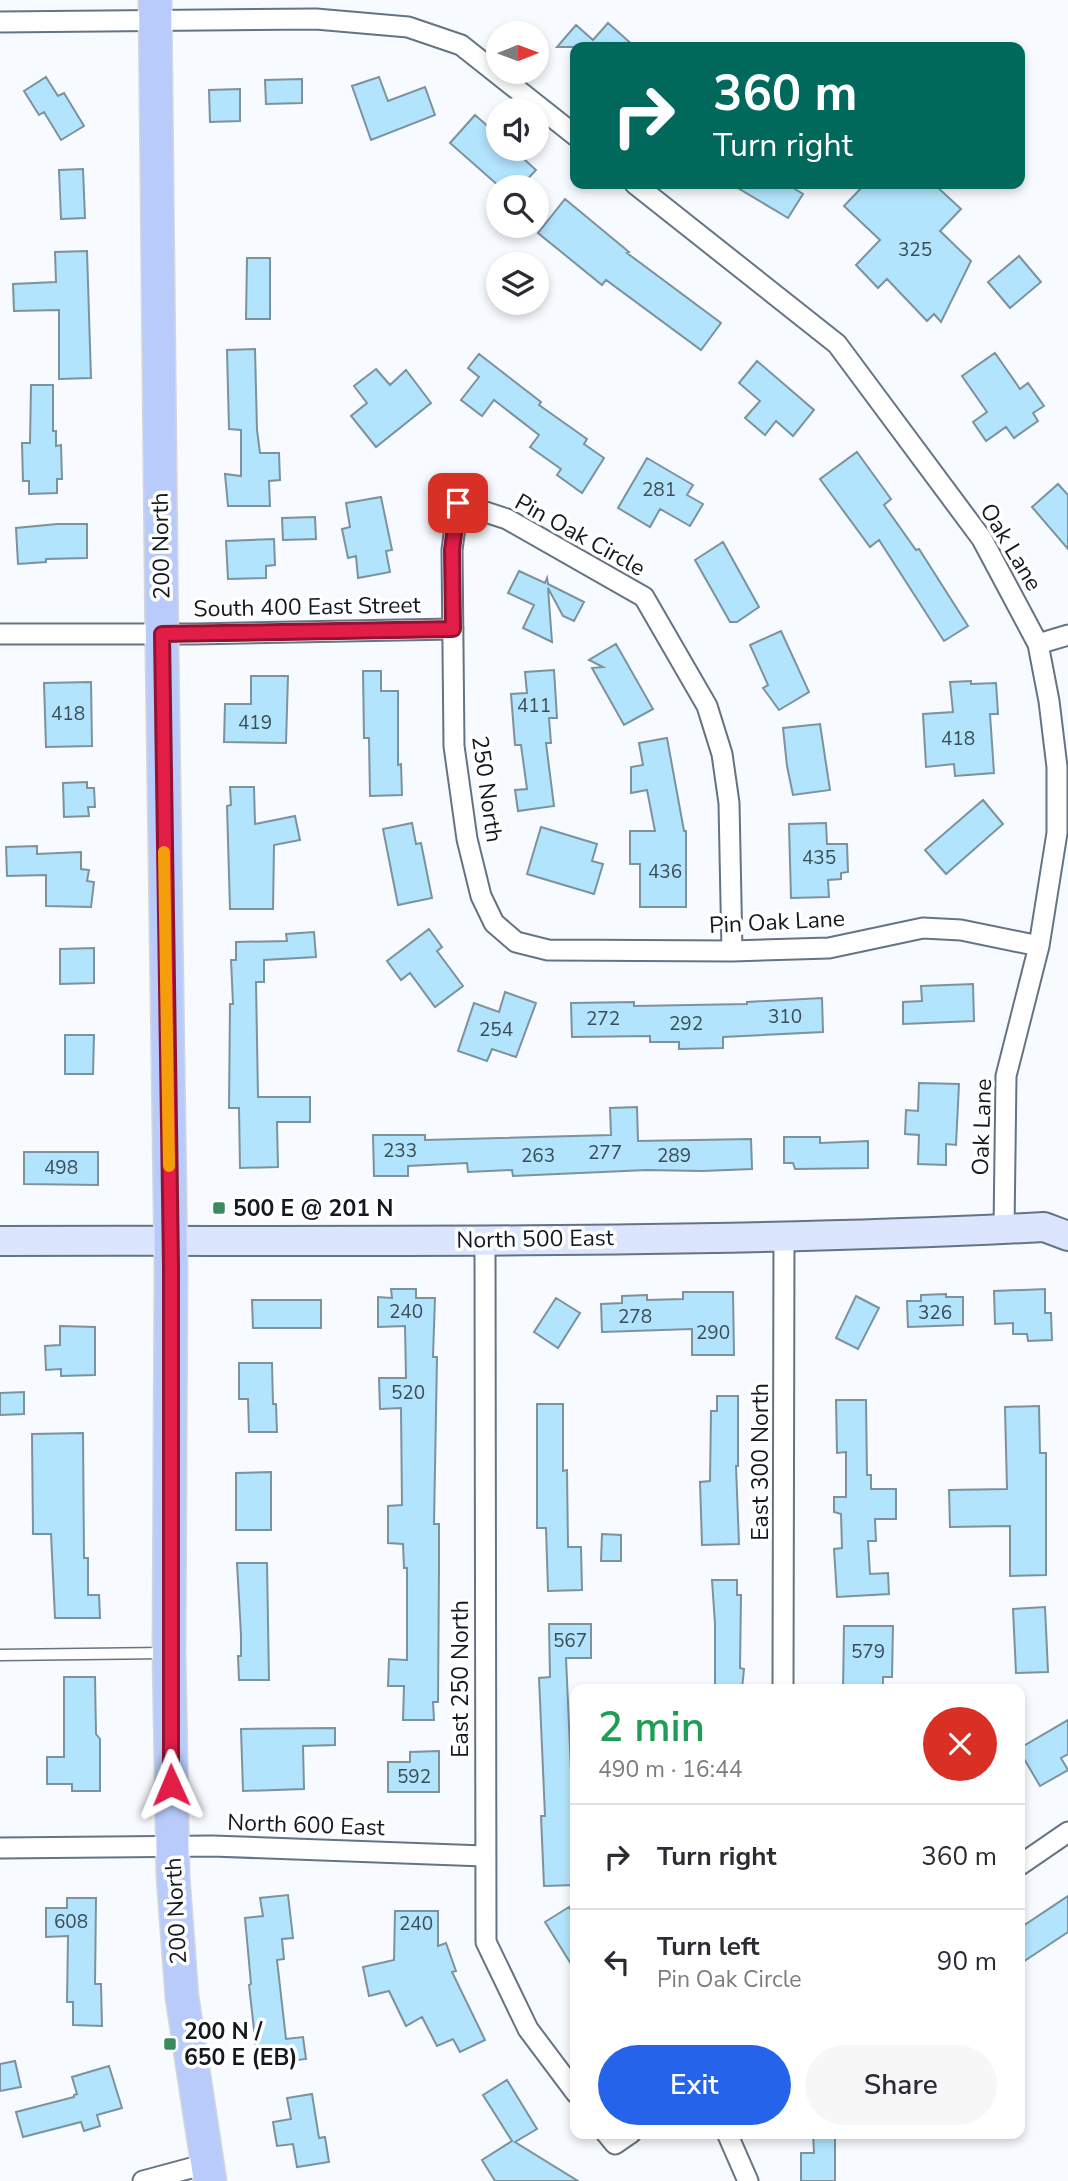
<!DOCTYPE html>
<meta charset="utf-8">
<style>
body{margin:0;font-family:"Nunito Sans",sans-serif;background:#f7f7f7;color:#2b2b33;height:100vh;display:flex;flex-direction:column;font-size:26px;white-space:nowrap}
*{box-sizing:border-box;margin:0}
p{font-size:23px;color:#7c7c81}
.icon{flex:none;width:38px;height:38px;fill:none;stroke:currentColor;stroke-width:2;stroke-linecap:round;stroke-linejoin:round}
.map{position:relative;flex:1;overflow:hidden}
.panel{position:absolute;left:570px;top:1684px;width:455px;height:455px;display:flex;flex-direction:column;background:#fff;border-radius:14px;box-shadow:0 4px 10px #0003}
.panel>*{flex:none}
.guide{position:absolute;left:570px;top:42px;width:455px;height:147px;border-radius:14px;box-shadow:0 4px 10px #0003;background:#00695c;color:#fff;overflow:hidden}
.needle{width:46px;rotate:89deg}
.fabs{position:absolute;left:486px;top:21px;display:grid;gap:14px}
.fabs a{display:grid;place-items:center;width:63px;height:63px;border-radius:50%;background:#fff;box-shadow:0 4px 10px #0003;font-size:35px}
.pin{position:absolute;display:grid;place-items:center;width:60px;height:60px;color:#fff;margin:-30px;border-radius:14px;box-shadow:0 4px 10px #0006}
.me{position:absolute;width:77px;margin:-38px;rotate:359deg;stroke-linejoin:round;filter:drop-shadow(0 0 5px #0008)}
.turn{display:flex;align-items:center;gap:24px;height:147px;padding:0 28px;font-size:32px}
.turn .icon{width:91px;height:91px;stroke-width:2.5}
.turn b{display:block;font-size:49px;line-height:60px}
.round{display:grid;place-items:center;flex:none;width:74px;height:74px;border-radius:37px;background:#f7f7f7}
.headline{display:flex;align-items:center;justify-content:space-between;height:119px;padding:0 28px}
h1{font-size:42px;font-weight:600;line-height:52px;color:#1e9e55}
.button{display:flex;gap:14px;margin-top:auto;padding:14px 28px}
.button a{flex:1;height:80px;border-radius:42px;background:#2563eb;color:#fff;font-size:28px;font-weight:600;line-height:80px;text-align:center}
.button a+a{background:#f7f7f7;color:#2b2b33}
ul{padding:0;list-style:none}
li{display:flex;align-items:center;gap:21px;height:105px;padding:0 28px;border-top:2px solid #e1e1e2}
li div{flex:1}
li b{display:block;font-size:26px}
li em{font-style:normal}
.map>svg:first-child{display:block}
</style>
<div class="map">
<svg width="1068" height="2181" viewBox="0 0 1068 2181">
<rect width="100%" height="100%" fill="#f7fafe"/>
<path fill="#b2e4fd" stroke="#7c929d" stroke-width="2" d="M608,23L635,47H557L576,25L593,40Z
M46,77L58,96L64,93L84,126L61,140L44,112L39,115L24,91Z
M379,77L388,101L425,87L435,115L371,140L352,86Z
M302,79V103L266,104L265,80Z
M240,89V121L210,122L209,90Z
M475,115L499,136V149H513L536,170L520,187H500L450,143Z
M83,169L85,218L61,219L59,170Z
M731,184H787L803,194L788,218Z
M865,184H934L961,209L940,231L971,261L941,322L934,314L927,321L887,279L878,288L856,265L880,240L844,206Z
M565,199L629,252L627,253L721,323L701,350L606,280L602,285L538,233Z
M87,251L91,378L59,379V310L14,311L13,284L56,282L55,252Z
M1019,256L1041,282L1010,308L988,282Z
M247,258H270V319H246Z
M255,349L257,430L260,453H279L280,480L269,481L270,506H228L225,474L241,476V430L229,429L227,350Z
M995,353L1020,389L1028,383L1044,406L1033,413L1038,421L1014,438L1006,427L986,441L973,422L987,412L962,376Z
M479,354L541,402L539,405L587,439L584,444L604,458L582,493L557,475L561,469L530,447L539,435L494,400L482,416L461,400L479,377L468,368Z
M757,361L814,410L793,436L776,421L765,435L745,418L760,401L739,383Z
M376,369L390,385L406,370L431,403L376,447L351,416L367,403L354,386Z
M31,385H53V431H56V446L61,445L62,479H57V493L29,494V481H23L22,443H30Z
M857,452L891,499L884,505L916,550L919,549L968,626L944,641L879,540L870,547L820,479Z
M647,458L693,485L687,495L703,504L690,526L660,509L650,527L618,508Z
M1058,484L1068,495V549L1032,507Z
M381,497L392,550L386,551L390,572L358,578L356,556L348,558L342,529L350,527L346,503Z
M315,517L316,539L283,540L282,518Z
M57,524H87V558L46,559V562L18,564L16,528Z
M274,539L275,565L266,566V578L228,579L226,541Z
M723,542L759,607L737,622H730L695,560Z
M519,571L545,583L547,578L548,584L584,602L574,621L563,616L548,588L552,642L523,628L534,605L508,593Z
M781,631L809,692L779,710L763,688L768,685L750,645Z
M616,644L653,709L624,725L592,668L603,667L589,660Z
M554,670L557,718H549L551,743H546L554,806L518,811L515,790L527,789L521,745H515L511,694L527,693L525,672Z
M363,671H381V691H398V765L401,764L402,795L370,796L369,738H364Z
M251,676H288L286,743L224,742L225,704H251Z
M971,681V684L996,683L998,714H990L994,773L955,776L954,764L926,767L923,714L953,712L950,682Z
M91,682L92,746L46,747L44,683Z
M820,724L830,790L793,795L787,766L783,728Z
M667,738L684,831H686V907H640V864H630V831H655L647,790L631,793V767L643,765L639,743Z
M87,782V788H94L95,807H88L89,816L64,817L63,783Z
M230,787H254L255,824L295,816L300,840L274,845L273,909H230L227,806L231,805Z
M983,800L1003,824L946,874L925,850Z
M412,823L416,844L421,843L432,898L398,905L383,829Z
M826,823L827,844H847L848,872L841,873V879L828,880L829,897L791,898L789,824Z
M541,827L597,844L592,861L603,864L594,894L527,874Z
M37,846V854L81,852V869L89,870L87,881L94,882L91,907L46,906V875L7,876L6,847Z
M429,929L442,947L437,951L463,986L435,1007L410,973L401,980L387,961Z
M314,932L316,957L264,960V982H256L258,1097H310V1122H277L278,1167L240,1168L239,1108H229L230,1004H233L231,960H236V942L287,941L286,934Z
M94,948V983L60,984V949Z
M973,984L974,1021L903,1024V1002L922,1001L921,986Z
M505,992L536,1003L516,1057L492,1049L487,1061L458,1051L474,1003L499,1012Z
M822,998L823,1032L723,1037V1048L679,1049V1042H650V1036L572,1037L571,1003L634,1002V1006L747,1004V1002Z
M65,1035H94L93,1074H65Z
M919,1083L959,1084L956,1145L946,1144V1165L918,1164L919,1135L905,1134L906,1110L918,1111Z
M637,1107L638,1141L751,1139L752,1169L702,1171L647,1170L513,1176L512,1170L468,1172L467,1163L408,1166V1176H374L373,1135H425V1140L611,1135L610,1108Z
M784,1137H820V1143L868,1141V1168L795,1169L793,1163H784Z
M24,1152H98V1185L24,1184Z
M391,1289H416V1298H435L433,1357H437L434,1524H439V1568L438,1702H433L434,1720H403L404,1686H388L389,1659L407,1660V1568H404L403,1544L388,1543V1506L402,1505L401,1408L380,1409L379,1378H406L405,1326L378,1327V1297L392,1298Z
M1045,1289V1313H1051L1052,1340L1028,1341L1027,1334H1013V1323L995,1324L994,1291Z
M683,1292H733L734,1355H692V1329L602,1332L601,1304L622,1303V1296L647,1295V1300L683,1299Z
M946,1294V1297H963V1325L908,1327L907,1301H921V1295Z
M856,1296L879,1308L858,1349L836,1338Z
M556,1298L580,1313L558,1348L534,1332Z
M252,1300H321V1328H253Z
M60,1326L95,1327V1375L61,1376V1369L46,1370L45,1346L60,1345Z
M239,1363H272L273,1404H276L277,1432H249L248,1399H239Z
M24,1392V1414L0,1415V1393Z
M717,1396H738V1466H736L739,1544L702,1545L700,1482L710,1481L711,1411H717Z
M836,1400H866L867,1475H871V1489H896V1519H875L876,1541H868L870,1574L888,1573L889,1594L837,1597L834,1549L842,1548L841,1514L834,1512V1497H846V1452L837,1453Z
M537,1404H563V1471L567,1470L568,1547H581L582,1590L548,1591L546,1528H537Z
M1039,1406L1040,1453H1046V1575L1010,1576V1526L950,1527L949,1490L1007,1489L1005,1407Z
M83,1433L84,1558H88V1595H99L100,1618H55L51,1534H33L32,1434Z
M271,1472V1530H236V1473Z
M602,1534L621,1535V1561H601Z
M237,1563H267L269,1680H239L238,1656H241V1635Z
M712,1580H737V1595H741L740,1668L744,1669L742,1689H715V1624Z
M1045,1607L1048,1672L1016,1673L1013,1609Z
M549,1624H591V1658H566L573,1815H576V1885L544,1886L541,1816H545L539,1678L550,1677Z
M844,1626H893L892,1677H883V1689H843Z
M64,1677H95L96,1734L100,1739V1791H72V1784H47V1757H64Z
M1068,1720V1754L1061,1758L1068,1770L1040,1786L1020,1752V1748Z
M335,1728V1745L303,1746L304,1789L243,1791L241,1729Z
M439,1751V1792H388V1762H410V1752Z
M288,1895L293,1938L282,1939L284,1959L277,1960L286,2039L303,2037L306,2059L258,2065L249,1985L251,1984L245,1918L263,1916L260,1898Z
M1068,1896V1932L1020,1964V1928Z
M67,1898H96L95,1984H101L102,2026L73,2025V2002H67L68,1936L46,1937V1908H67Z
M569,1907L576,1918V1972L545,1922Z
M395,1911H438V1946L446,1943L456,1971L452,1972L485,2040L460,2052L453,2039L437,2046L422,2017L406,2026L389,1991L369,1996L363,1967L394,1960Z
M15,2061L21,2087L0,2091V2064Z
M109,2066L122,2108L97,2115L100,2126L84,2131L81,2122L23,2137L16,2112L74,2097V2095L77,2094L72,2077Z
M507,2080L537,2129L515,2142L578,2181H495L482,2160L512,2141L483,2095Z
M312,2094L319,2138L325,2137L329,2162L297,2167L293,2144L277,2146L273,2122L291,2119L287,2098Z
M813,2133H835V2181H801V2153H814Z"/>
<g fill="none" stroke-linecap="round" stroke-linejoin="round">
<g stroke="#647484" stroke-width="13">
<path id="lane" d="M0,1655L165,1653"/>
</g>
<g stroke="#647484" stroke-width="23">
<path id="street" d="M0,22L316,19L408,27L461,45L576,136
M635,184L837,344L982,539L1038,644L1049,701L1057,767V833L1039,946L1006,1076L1004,1229
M0,634H195L453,629
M1038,644L1068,635
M732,951L729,803L722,754L707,706L644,597L507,519L458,503L452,550L454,746L467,839L481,896L494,923L516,942L548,950L732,951L829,948L923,928L961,930L1039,946
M485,1240L486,1942L528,2029L576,2093
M783,1689L784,1236
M0,1848L212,1846L484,1856
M1020,1865L1068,1832
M606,2133L615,2144L631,2133
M727,2133L748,2181
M143,2181L206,2164"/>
</g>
<g stroke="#647484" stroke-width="32">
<path id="secondary" d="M0,1241C348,1240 697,1245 1044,1227L1068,1236"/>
</g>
<g stroke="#d5d6d7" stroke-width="35">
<path id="primary" d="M155,0L162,651L171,1266L169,1653L173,1876L182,1997L210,2181"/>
</g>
<use href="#lane" stroke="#fff" stroke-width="10"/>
<use href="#street" stroke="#fff" stroke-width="19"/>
<use href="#secondary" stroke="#dbe5fd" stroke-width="28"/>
<use href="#primary" stroke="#b8cbfb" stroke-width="32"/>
</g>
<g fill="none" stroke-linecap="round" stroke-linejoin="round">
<g stroke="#92132f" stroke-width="18">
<path id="route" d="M171,1785V1266L162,634L453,629L452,550L458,503"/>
</g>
<use href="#route" stroke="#e11d48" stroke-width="12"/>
<path stroke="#f59e0b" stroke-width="12" d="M164,852L169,1166"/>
</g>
<g fill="#3b8a5b" stroke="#fff" stroke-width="2.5">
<rect x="212" y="1201" width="14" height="14" rx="3.5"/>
<rect x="163" y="2037" width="14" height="14" rx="3.5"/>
</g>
<g text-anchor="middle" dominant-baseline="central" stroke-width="7" stroke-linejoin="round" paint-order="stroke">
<g font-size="19" fill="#3b4c57">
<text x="915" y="250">325</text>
<text x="659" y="490">281</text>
<text x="534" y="706">411</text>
<text x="68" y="714">418</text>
<text x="255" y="723">419</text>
<text x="958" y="739">418</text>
<text x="819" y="858">435</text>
<text x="665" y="872">436</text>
<text x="785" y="1017">310</text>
<text x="603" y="1019">272</text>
<text x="686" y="1024">292</text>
<text x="496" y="1030">254</text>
<text x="400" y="1151">233</text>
<text x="605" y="1153">277</text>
<text x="538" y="1156">263</text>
<text x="674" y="1156">289</text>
<text x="61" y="1168">498</text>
<text x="406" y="1312">240</text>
<text x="935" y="1313">326</text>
<text x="635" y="1317">278</text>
<text x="713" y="1333">290</text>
<text x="408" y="1393">520</text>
<text x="570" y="1641">567</text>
<text x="868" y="1652">579</text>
<text x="414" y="1777">592</text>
<text x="71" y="1922">608</text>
<text x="416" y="1924">240</text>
</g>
<g font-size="23" fill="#131920" stroke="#fff">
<text transform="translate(580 535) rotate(29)">Pin Oak Circle</text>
<text transform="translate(161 546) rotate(-91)">200 North</text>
<text transform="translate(1011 547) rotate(59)">Oak Lane</text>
<text transform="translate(307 607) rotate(-1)">South 400 East Street</text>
<text transform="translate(487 789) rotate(82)">250 North</text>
<text transform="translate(777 922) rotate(-3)">Pin Oak Lane</text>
<text transform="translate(982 1127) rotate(-88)">Oak Lane</text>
<text transform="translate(535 1239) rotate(-1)">North 500 East</text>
<text transform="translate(760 1462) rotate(-90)">East 300 North</text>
<text transform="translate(460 1679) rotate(-90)">East 250 North</text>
<text transform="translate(306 1825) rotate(2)">North 600 East</text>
<text transform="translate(176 1911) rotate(-93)">200 North</text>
</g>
<g font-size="23" font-weight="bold" fill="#131920" stroke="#fff" text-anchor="start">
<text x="233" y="1208">500 E @ 201 N</text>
<text x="184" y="2031">200 N /<tspan x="184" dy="26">650 E (EB)</tspan></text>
</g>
</g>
</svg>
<div class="fabs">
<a><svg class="needle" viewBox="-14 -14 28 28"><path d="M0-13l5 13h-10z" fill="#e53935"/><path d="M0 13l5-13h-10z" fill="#7c7c81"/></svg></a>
<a><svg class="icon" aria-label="sound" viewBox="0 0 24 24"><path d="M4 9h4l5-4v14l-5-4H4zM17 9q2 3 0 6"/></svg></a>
<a><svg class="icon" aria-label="search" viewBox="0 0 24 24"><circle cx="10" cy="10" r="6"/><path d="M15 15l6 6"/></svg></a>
<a><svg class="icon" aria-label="layers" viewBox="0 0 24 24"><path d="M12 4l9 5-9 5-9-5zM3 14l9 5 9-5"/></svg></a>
</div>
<div class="pin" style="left:458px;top:503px;background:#d93025"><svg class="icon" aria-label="arrive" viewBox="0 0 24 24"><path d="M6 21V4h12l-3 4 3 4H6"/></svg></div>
<svg class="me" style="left:171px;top:1785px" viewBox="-20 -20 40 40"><path d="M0-17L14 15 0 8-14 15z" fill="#e11d48" stroke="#fff" stroke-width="4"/></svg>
<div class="guide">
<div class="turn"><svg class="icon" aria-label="right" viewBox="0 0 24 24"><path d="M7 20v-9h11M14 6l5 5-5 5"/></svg><div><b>360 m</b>Turn right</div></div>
</div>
<section class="panel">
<div class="headline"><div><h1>2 min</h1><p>490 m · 16:44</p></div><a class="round" style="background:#d93025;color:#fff"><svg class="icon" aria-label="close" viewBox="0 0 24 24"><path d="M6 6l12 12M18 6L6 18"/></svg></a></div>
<ul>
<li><svg class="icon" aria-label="right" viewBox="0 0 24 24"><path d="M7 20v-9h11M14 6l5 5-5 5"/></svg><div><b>Turn right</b></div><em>360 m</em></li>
<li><svg class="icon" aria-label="left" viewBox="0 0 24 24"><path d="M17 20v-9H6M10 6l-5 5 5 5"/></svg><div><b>Turn left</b><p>Pin Oak Circle</p></div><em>90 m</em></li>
</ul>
<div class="button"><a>Exit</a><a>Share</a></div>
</section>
</div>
